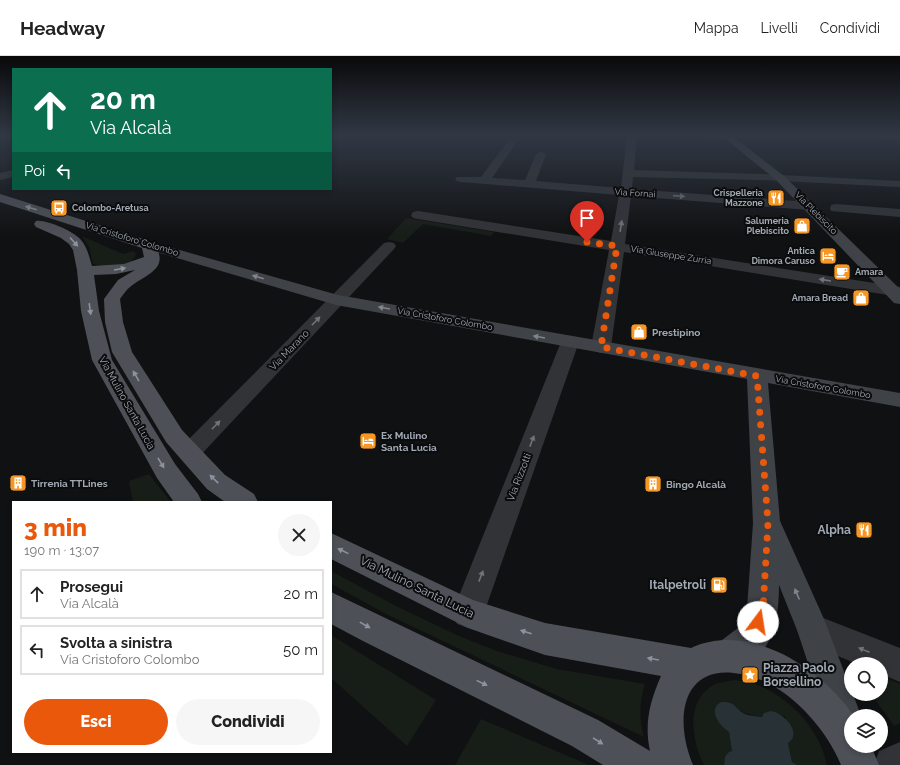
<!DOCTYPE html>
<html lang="it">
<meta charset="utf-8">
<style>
body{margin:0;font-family:Raleway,sans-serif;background:#f6f6f6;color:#222;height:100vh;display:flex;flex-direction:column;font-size:15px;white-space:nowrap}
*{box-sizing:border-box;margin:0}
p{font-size:13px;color:#767676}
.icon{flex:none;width:22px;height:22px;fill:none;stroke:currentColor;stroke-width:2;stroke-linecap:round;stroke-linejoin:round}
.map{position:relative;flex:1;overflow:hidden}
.sheet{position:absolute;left:12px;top:445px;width:320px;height:252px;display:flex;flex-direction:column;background:#fff;border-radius:0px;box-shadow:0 2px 6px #0003}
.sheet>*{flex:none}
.top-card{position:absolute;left:12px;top:12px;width:320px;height:122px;border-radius:0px;box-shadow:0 2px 6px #0003;background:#0b6e4f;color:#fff;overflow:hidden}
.buttons{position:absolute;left:844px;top:601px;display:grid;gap:8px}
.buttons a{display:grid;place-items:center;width:44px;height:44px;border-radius:50%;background:#fff;box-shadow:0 2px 6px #0003;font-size:20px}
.pin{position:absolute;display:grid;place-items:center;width:34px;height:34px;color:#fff;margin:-41px -17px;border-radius:50% 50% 50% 0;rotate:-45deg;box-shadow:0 0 4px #0007}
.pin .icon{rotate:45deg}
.me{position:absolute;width:44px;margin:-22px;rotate:14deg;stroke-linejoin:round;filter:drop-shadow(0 0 3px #0008)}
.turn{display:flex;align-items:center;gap:14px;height:84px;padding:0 12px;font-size:18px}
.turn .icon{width:52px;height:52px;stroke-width:2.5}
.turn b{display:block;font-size:28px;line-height:34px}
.then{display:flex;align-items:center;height:38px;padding:0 12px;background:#0003;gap:8px;font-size:15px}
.round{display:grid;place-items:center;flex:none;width:42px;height:42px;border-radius:21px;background:#f6f6f6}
.overview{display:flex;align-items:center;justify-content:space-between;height:68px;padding:0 12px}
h1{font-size:24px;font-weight:800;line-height:30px;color:#ea580c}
.action{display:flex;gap:8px;margin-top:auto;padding:8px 12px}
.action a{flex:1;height:46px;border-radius:24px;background:#ea580c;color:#fff;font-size:16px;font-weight:800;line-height:46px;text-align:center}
.action a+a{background:#f6f6f6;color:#222}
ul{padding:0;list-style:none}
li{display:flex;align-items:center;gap:12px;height:50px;margin:0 8px 6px;padding:0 4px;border:2px solid #e0e0e0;border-radius:0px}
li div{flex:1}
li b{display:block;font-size:15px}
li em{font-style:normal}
header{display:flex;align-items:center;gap:24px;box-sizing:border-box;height:56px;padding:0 20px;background:#fff;border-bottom:1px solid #e0e0e0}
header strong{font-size:19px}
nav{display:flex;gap:22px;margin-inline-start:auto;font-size:14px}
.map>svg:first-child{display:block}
</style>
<header>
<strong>Headway</strong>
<nav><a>Mappa</a><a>Livelli</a><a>Condividi</a></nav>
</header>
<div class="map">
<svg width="900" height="709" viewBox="0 0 900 709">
<rect width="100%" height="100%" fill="#101112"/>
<path fill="#171d17" d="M406,162L494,176L491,180L423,168L403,187L387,183Z
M82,180L123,198L133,195L136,197C134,213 105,211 93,208L89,191Z
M149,418L171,446H133L129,425Z
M331,515L396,550L459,580L497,595L557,613L645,628C639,647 639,662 644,681L386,558L331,528Z
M331,579L436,644L407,690L331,622Z
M881,620L900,628V667L894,670L871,638H881Z
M734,624C741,625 749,625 755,628C790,641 820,673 827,709H797L792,706L788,687L785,661L771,655L762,661L743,657L741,654L725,673L729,676L732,695L724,706V709H704C691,684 685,644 715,628C721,626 728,625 734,624Z
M481,663L589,709H455Z"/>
<path fill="#273136" d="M721,646C735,645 734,651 743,657C747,660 757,660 762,661L764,657L771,655C784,657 803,677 788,687L792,706L797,709H724L725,701L729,696L732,695L729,676C720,670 707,654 721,646Z"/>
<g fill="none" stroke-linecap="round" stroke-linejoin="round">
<path fill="#313337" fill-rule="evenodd" d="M627,79H637L634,114L760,118L900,125V131L760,124L633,121L632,133L809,146L813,147L815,150L813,153L809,154L631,140L625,188L900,231V241L624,196L611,291L608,295L601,297L594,295L591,291L609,194L418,163L413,162L411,159L413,156L418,155L611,185L619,139L461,126L457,125L455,123L457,121H481L508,85L511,84L516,87L492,122L525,124L536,98L541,95L546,98L536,125L621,132Z
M697,79H900V84L701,82Z
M13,114V121L0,124V117Z
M836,148L900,153V161L831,155L830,152L831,149Z
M389,186L394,187L396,190L394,193L197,403L189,406L181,403L177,397L181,391L384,187Z
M570,280L577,282L579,286L484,557L479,568L468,572L457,568L452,557L561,286L563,282Z
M813,558L900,592V626L881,618V608H857L802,585L797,574L802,563Z
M900,686V709H874L879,695Z"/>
<path fill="#3f4247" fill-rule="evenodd" d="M721,79H731L784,120L900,233V248L894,247L776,124Z
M148,185L338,239L900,337V351L768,327L780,465L824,563L851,634V638H853L861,660H851V690H867L864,697L851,703L838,697L797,574L779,529C779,549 777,573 766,590C760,600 740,611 730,616L718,611L713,599L718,587L742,569L747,553L753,467L747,323L336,249L143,192L141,189L143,186Z"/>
<path fill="#4d5056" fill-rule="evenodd" d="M0,138L153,186C172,213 146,218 130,231C126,234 123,239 120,243L123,266L132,296L182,374L225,419L254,438L258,446H225L207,433L166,386L112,296L105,266L104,243L118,224L135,214L116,218L94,219L99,255L112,304L175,408L198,438L202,446H174L157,422L92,304L81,255L77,214L73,194L69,188L61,182L36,171L34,168L36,165C46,163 75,176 81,184C87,191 89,200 92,210L124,208L144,201L142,192L0,146Z
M331,477L473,544L545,567L691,592C750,565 821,612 854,660H851V690H871L879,709H841C828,676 793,635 758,623C688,597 670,653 693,709H603L572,690L363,585L331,568V536L598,664L650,695C644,668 650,645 661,620L545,599L468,572L331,503Z"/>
</g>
<defs><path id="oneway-solid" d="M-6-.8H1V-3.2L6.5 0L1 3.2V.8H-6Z"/></defs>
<g fill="#6f747b">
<use href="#oneway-solid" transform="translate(679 140) rotate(4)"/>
<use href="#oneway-solid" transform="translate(621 170) rotate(-81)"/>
<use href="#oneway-solid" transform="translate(825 224) rotate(-171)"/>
<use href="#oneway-solid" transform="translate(316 265) rotate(-46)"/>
<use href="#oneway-solid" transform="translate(216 369) rotate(-46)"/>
<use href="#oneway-solid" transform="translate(532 385) rotate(-69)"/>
<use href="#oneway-solid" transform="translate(481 520) rotate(-69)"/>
<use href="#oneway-solid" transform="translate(864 594) rotate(-158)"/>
</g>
<g fill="#8c939c">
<use href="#oneway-solid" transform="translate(31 152) rotate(-163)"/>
<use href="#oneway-solid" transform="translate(74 186) rotate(48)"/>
<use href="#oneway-solid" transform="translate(120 213) rotate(-10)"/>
<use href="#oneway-solid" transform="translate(90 253) rotate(82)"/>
<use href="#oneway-solid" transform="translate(136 320) rotate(-120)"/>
<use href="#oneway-solid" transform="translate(161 407) rotate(59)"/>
<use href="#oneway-solid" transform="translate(214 423) rotate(-136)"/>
<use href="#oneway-solid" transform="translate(343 495) rotate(-154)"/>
<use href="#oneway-solid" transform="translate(365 569) rotate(29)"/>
<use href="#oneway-solid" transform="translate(526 576) rotate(-162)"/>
<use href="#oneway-solid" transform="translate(653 603) rotate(-170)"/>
<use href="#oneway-solid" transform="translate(482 627) rotate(26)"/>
<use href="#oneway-solid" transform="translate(598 685) rotate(32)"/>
</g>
<g fill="#7f858d">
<use href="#oneway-solid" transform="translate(258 221) rotate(-164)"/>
<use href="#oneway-solid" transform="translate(384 252) rotate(-170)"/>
<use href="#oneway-solid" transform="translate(539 281) rotate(-170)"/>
<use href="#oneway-solid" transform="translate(797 538) rotate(-113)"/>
</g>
<linearGradient id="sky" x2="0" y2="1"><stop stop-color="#09090a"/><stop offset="0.44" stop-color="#313844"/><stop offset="1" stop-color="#313844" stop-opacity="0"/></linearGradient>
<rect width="900" height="179" fill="url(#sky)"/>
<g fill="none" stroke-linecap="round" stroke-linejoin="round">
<path stroke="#ea580c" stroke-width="7" stroke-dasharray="0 12.6" d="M587,186L617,190L601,291L757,320L768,467L763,553L758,566"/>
</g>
<defs>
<g id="restaurant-square" transform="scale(0.9)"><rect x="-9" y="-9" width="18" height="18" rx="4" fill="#f69725" stroke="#0b0c0d"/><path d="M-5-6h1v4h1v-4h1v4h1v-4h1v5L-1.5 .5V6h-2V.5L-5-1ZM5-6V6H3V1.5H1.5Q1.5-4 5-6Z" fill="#fff"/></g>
<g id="bus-square" transform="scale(0.9)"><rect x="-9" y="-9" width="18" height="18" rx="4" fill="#f69725" stroke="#0b0c0d"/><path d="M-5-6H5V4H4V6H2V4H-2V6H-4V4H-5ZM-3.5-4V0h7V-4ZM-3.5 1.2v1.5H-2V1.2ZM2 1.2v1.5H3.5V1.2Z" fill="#fff"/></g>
<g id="shop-square" transform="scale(0.9)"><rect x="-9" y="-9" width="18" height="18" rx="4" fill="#f69725" stroke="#0b0c0d"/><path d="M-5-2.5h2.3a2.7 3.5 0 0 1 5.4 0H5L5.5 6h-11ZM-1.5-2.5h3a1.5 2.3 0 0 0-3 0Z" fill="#fff"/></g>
<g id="hotel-square" transform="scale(0.9)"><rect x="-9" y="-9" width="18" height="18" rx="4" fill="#f69725" stroke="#0b0c0d"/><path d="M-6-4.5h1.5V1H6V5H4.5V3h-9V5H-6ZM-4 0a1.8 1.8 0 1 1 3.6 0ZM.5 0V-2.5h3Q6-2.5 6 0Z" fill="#fff"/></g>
<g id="cafe-square" transform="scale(0.9)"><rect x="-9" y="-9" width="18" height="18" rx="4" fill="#f69725" stroke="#0b0c0d"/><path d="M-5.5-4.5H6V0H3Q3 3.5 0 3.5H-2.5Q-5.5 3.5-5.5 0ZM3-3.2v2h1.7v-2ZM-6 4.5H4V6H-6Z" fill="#fff"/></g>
<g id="building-square" transform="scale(0.9)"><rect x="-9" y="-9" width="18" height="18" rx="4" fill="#f69725" stroke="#0b0c0d"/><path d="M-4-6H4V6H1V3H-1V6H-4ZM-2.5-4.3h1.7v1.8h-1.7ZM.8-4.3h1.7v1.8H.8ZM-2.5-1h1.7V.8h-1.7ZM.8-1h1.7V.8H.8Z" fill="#fff"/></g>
<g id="fuel-square" transform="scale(0.9)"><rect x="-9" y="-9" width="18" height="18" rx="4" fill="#f69725" stroke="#0b0c0d"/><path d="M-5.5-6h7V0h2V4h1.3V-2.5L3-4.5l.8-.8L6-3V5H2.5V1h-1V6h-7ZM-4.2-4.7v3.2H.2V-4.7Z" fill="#fff"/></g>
<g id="sight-square" transform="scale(0.9)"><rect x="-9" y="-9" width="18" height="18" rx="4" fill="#f69725" stroke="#0b0c0d"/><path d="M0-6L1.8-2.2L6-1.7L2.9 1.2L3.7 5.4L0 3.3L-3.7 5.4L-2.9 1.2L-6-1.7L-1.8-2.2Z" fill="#fff"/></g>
</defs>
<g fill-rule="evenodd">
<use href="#restaurant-square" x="776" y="142"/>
<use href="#bus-square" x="59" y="152"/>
<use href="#shop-square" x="802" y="170"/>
<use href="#hotel-square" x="828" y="200"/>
<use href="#cafe-square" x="842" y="216"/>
<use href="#shop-square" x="861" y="242"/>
<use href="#shop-square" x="639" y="276"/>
<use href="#hotel-square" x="368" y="385"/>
<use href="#building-square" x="18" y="427"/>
<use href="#building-square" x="653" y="428"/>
<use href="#restaurant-square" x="864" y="474"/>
<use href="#fuel-square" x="719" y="529"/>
<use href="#sight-square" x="750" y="619"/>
</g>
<g text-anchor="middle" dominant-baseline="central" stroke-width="4" stroke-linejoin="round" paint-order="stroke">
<g font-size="9" fill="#a1a9b3" stroke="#0b0c0d">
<text transform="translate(635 137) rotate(4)">Via Fornai</text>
<text transform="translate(816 157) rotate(45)">Via Plebiscito</text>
<text transform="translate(132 183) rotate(17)">Via Cristoforo Colombo</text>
<text transform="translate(671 199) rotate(9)">Via Giuseppe Zurria</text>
<text transform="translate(445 263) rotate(10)">Via Cristoforo Colombo</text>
<text transform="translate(823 331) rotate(10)">Via Cristoforo Colombo</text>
</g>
<g font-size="9" font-weight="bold" fill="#a1a9b3" stroke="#0b0c0d" text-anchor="end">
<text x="763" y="137">Crispelleria<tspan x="763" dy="10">Mazzone</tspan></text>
<text x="72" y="152" text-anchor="start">Colombo-Aretusa</text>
<text x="789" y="165">Salumeria<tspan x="789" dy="10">Plebiscito</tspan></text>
<text x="815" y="195">Antica<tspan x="815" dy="10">Dimora Caruso</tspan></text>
<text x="855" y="216" text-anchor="start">Amara</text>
<text x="848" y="242">Amara Bread</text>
</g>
<g font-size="10" font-weight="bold" fill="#a1a9b3" stroke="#0b0c0d" text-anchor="start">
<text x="652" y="276">Prestipino</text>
<text x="381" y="379">Ex Mulino<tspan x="381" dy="12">Santa Lucia</tspan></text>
<text x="31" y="427">Tirrenia TTLines</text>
<text x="666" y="428">Bingo Alcalà</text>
</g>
<g font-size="10" fill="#a1a9b3" stroke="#0b0c0d">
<text transform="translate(289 294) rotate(-46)">Via Marano</text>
<text transform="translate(127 347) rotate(61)">Via Mulino Santa Lucia</text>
<text transform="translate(519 421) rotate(-69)">Via Rizzotti</text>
</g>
<g font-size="12" font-weight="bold" fill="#a1a9b3" stroke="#0b0c0d" text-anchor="end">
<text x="851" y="474">Alpha</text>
<text x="706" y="529">Italpetroli</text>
<text x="763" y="612" text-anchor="start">Piazza Paolo<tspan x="763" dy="14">Borsellino</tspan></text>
</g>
<g font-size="12" fill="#a1a9b3" stroke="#0b0c0d">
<text transform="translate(417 531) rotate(26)">Via Mulino Santa Lucia</text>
</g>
</g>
</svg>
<div class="buttons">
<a><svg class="icon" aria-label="search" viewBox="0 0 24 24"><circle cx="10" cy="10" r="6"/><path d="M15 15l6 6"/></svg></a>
<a><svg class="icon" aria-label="layers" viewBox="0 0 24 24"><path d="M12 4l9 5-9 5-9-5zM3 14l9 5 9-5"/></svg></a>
</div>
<div class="pin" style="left:587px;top:186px;background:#d93025"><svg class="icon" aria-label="arrive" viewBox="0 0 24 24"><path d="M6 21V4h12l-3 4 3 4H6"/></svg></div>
<svg class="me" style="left:758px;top:566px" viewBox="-20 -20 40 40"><circle r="19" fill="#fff"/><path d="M0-13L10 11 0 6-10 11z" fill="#ea580c"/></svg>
<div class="top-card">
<div class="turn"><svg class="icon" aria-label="ahead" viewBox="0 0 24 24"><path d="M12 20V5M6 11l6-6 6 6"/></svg><div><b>20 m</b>Via Alcalà</div></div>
<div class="then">Poi<svg class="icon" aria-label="left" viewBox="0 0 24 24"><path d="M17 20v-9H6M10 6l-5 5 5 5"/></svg></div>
</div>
<section class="sheet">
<div class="overview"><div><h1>3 min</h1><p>190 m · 13:07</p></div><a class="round"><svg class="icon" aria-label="close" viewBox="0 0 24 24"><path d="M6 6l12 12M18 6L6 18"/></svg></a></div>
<ul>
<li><svg class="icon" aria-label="ahead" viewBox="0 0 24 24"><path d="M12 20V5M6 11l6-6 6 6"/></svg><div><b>Prosegui</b><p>Via Alcalà</p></div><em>20 m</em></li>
<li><svg class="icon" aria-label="left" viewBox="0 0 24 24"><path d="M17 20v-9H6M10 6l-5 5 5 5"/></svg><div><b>Svolta a sinistra</b><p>Via Cristoforo Colombo</p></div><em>50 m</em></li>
</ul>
<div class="action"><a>Esci</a><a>Condividi</a></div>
</section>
</div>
